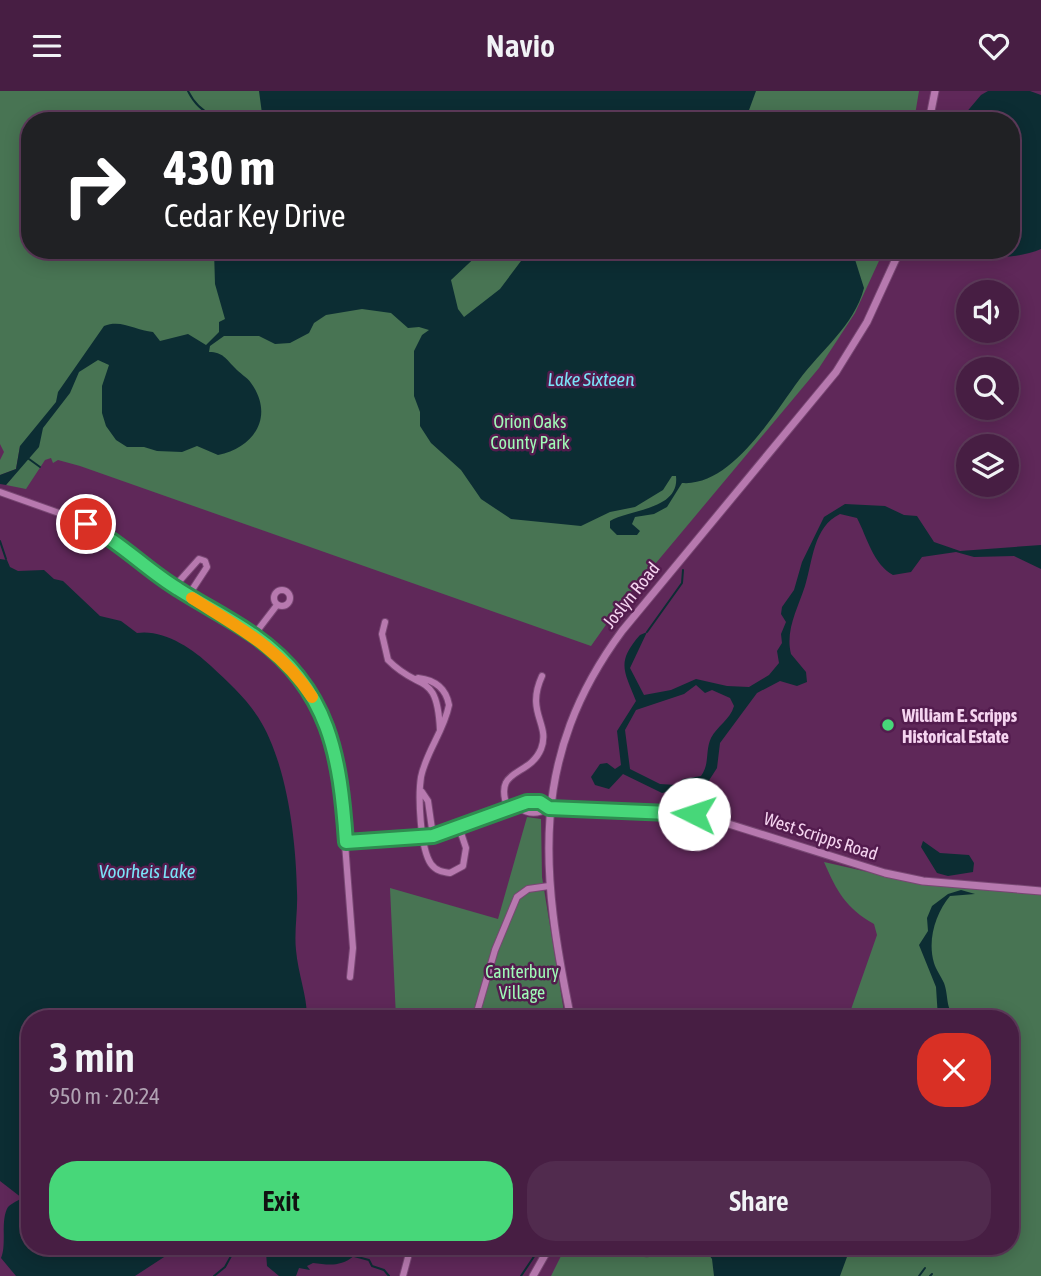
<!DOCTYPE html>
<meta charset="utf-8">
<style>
body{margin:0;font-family:"Asap Condensed",sans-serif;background:#512b4e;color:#f1f3f6;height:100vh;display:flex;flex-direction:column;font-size:26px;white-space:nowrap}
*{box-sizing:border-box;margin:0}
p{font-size:23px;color:#b0a2b2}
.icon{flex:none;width:38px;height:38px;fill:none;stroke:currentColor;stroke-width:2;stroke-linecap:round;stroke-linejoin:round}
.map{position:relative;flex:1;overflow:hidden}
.details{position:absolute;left:21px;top:919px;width:998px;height:245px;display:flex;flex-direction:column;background:#471e43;border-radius:28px;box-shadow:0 4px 18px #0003,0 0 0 2px #5f3c5c}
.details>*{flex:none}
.banner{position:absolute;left:21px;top:21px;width:999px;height:147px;border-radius:28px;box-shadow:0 4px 18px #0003,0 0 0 2px #5f3c5c;background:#202124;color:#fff;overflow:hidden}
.fabs{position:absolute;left:956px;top:189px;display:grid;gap:14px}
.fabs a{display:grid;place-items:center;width:63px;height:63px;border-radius:50%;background:#471e43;box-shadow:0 4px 18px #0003,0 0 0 2px #5f3c5c;font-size:35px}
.pin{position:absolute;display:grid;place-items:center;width:60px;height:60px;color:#fff;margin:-30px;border:4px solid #fff;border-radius:50%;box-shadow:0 2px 7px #0007}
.me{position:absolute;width:77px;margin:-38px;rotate:274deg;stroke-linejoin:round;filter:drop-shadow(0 0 5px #0008)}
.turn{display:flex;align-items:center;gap:24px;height:147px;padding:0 28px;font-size:32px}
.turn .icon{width:91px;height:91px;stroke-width:2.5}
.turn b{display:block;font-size:49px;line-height:60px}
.round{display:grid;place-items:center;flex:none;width:74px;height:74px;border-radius:28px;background:#512b4e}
.headline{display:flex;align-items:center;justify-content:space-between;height:119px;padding:0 28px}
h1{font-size:42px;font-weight:600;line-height:52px}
.button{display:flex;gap:14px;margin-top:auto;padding:14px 28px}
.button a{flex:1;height:80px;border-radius:28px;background:#47d779;color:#111;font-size:28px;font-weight:600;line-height:80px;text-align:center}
.button a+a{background:#512b4e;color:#f1f3f6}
header{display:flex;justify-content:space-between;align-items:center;height:91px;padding:0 28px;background:#471e43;font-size:32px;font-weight:600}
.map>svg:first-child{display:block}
</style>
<header><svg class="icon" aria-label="menu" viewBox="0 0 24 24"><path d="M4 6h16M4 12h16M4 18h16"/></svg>Navio<svg class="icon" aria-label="heart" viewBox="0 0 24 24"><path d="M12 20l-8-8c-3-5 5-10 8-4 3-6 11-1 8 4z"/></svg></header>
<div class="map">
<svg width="1041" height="1185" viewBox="0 0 1041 1185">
<rect width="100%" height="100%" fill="#5f2859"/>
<path fill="#487453" d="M0,0H919L914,30H30V159H884L855,222L819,277L615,521L591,555L80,375L58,369L53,372L51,367L45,369L26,398L6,394L34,360L20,355L16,378L0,384V369L4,361L0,353Z
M527,726L541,728L542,786L565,927H396L390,797L498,828Z
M824,771L925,794L1041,804V1185H551L566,1155C578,1155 595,1152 607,1156C626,1162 654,1176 670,1155H1010V928L848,927L877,844L874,833C846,817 837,801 824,771Z"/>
<path fill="#0c2d33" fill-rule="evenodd" d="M259,0H756L745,30H263Z
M988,0H1030L1041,4V158C1022,166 991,170 973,159H1012V30H959L981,4Z
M214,159H483L451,189L458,218L464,226L500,198L521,170L539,159H852L864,197C854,235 821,259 799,289C773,324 731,396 682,392L667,416L654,423L635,426L632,433L640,440L637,444H617L610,437V430C630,418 680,419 676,385H672L663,399L635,416L610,421L581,435L511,428L481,408L461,379L431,352L420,335V321L414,305V260L422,244L429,239L419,236L408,237L391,222L362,218L326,224L314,232L309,242L290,252L275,253L259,245H224L210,255L209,261C223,261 226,268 235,277C239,282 247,286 251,292C275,325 254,357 218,364L197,355L182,361L157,360L144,356H127L116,349L106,335L102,322V295L109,274L98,269L79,281L70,302L43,337L39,356L6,394L0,393V384L16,378L20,355L56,311L58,301L104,235C122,228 136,240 153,241L160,250L188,243L206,254L219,241V231L225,228L215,193Z
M845,413L885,415L904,424L917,425L934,451L960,460L1041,454V478L1014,465L974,466L956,461L922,466L911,481L893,484C873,473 867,446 857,427L840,423C813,436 813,470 805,495C798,517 785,539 791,563L806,581L807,591L797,595L780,590L757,602L720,652L717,677L708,691L662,702L623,683L609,698L595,694L591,686L600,673L607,672L615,678L621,674L617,640L636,610C624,580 616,571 640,544L647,541L630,577L644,604L671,599L696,588L727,595L749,596L769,584L779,572L777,560L782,552L781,543L786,531L781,523L782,516L794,499L802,471L824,426ZM696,594L705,602L712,599L730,607L734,615C730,629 717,635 711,647C705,660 710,673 701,685L683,688L676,694L660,693L630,678L625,639L636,619L684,603Z
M0,468L7,469L10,476L18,480L44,479L54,488L63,490L100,525L121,530L137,542C163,538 192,557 211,575C228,591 245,606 258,626C287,671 296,748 297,801C298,820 294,840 296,859C298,883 307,904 307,927L30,928V1155H181L135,1185H16L1,1167C7,1154 0,1129 8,1116C12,1112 19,1109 22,1107L0,1090Z
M923,750L940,762L969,764L974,772L973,781L948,785L937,782L921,756Z
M961,799L975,803L950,805C936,822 927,848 934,872C936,879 941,885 944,892C949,906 945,917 956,927H938L936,896L919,854L928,840L927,827L932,815L948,803Z
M272,1155H350L352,1158L354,1155L356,1157L351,1162L354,1165C340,1176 329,1174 313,1172L307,1175L310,1179L299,1177L296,1185H279L267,1175L266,1161Z
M703,1155H851L840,1185H714L712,1168Z"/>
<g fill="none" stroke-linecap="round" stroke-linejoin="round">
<path stroke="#0c2d33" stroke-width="2" d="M188,0C205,34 231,26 263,29
M29,368L40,376
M0,450L6,468
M647,541L682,492L683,479
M354,1165L369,1169L372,1175L384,1179L389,1185
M214,1185L225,1176L231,1165L242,1161
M521,1185L541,1155
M919,1185L925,1177
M930,1185L932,1183"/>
<g stroke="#784773" stroke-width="8">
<path id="minor" d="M0,401L73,427L99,440L134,463L174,496L266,553L311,604L331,645L339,674L353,857L350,886
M174,496L199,468L205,470L207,476L188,505
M274 507a8 8 0 1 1 16 0a8 8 0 1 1-16 0Z
M385,531L382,543L388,569C420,602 437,579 440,639
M254,544L277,514
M418,587C435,589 446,597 449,614C444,640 426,661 421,686C418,705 420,757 431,773C436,780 443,781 450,782L463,775L466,757L459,736
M422,701L428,710L433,745
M518,716C529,724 538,723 549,717
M508,718C492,676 529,687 541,658C551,633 525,622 542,585
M347,751L433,745L527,711H540L549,717
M475,928L495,859L517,806L528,798L549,795
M403,1185L411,1155"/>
</g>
<g stroke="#784773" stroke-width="9">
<path id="tertiary" d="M929,30L935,0
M549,717L700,724L885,782L923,790L1041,800
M571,928C541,782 528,667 622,540L836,281L867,231L900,159
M533,1185L550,1155"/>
</g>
<use href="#minor" stroke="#b779af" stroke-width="6"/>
<use href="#tertiary" stroke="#b779af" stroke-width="7"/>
</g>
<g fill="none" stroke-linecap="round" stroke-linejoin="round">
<g stroke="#2e8c4f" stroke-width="18">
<path id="route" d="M86,433C122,452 145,478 178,498C203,514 231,528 255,545C330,598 340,666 346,751L433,745L527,711H540L549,717L694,723"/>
</g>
<use href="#route" stroke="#47d779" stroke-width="12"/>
<path stroke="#f59e0b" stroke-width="12" d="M192,507C238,536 282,559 312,606"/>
</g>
<circle fill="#47d779" stroke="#531c4e" stroke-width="2.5" cx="888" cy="634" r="7"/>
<g text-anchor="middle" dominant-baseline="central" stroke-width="5" stroke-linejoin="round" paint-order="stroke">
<g font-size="18" fill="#a0fbb7" stroke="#531c4e">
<text x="530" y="330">Orion Oaks<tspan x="530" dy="21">County Park</tspan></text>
<text x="522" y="880">Canterbury<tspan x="522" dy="21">Village</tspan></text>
</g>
<g font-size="18" fill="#f5d4f0" stroke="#531c4e">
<text transform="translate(631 504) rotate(-51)">Joslyn Road</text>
<text transform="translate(821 745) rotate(18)">West Scripps Road</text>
</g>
<g font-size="18" font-weight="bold" fill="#f5d4f0" stroke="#531c4e" text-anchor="start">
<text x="902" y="624">William E. Scripps<tspan x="902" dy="21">Historical Estate</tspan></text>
</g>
<g font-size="19" font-style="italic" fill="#7ae4f8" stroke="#531c4e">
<text x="591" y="288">Lake Sixteen</text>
<text x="147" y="780">Voorheis Lake</text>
</g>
</g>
</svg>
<div class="fabs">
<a><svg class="icon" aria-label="sound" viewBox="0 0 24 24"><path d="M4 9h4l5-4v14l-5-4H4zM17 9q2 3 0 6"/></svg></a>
<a><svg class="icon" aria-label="search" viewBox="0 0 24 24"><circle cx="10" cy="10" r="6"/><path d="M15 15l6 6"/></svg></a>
<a><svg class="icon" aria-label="layers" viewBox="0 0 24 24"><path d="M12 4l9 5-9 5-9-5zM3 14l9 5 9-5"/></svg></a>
</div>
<div class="pin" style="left:86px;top:433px;background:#d93025"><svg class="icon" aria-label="arrive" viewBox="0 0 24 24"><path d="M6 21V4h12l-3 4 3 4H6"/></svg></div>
<svg class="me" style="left:694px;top:723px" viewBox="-20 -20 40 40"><circle r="19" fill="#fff"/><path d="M0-13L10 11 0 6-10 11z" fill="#47d779"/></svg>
<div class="banner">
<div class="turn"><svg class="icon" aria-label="right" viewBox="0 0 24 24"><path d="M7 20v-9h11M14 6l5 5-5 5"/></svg><div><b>430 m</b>Cedar Key Drive</div></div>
</div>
<section class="details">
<div class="headline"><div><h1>3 min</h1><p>950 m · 20:24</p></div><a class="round" style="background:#d93025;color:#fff"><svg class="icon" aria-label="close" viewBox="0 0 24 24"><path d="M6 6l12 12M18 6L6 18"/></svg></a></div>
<div class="button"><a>Exit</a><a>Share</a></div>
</section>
</div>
